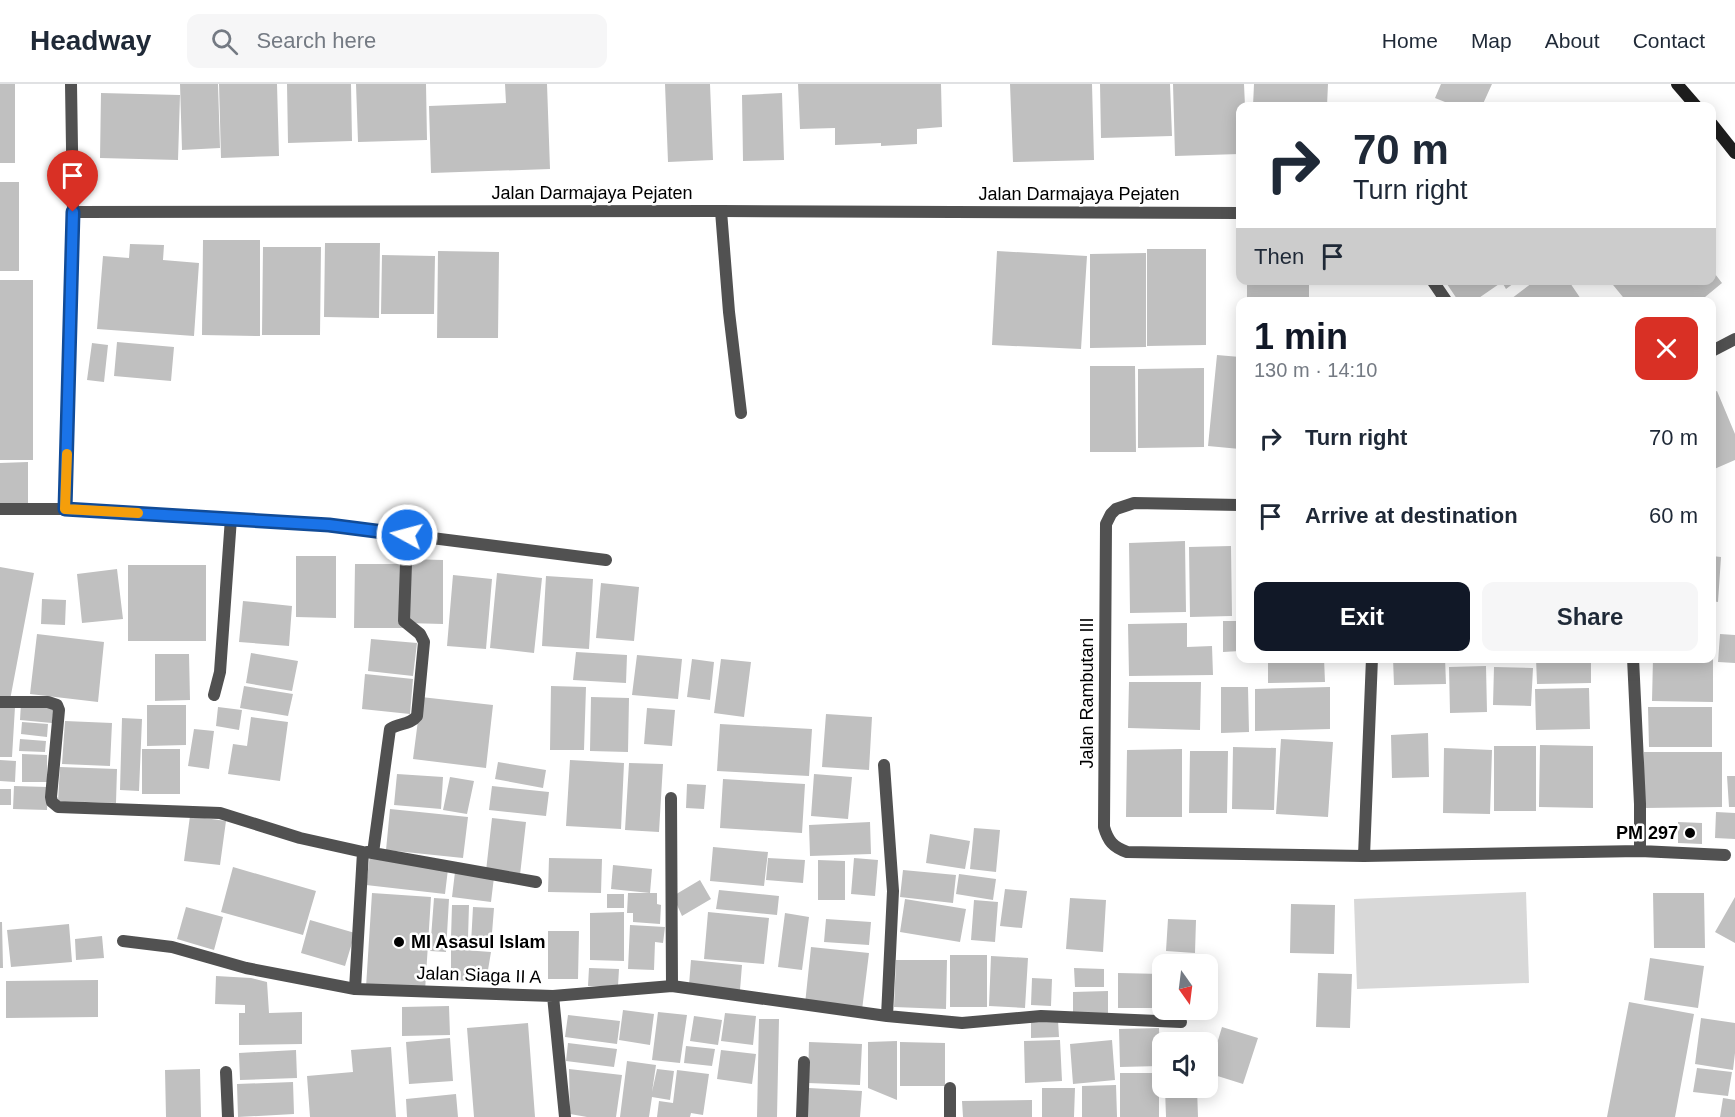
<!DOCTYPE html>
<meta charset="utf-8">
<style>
body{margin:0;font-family:Helvetica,sans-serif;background:#f6f6f7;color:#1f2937;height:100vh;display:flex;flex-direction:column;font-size:22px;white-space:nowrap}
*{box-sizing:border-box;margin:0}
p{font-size:20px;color:#747a83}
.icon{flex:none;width:33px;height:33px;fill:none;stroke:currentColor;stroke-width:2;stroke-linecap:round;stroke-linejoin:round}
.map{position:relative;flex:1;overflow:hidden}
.sheet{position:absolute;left:1236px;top:213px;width:480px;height:366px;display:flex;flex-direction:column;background:#fff;border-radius:12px;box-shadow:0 3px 15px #0003}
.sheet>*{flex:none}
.guide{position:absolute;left:1236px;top:18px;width:480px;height:183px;border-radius:12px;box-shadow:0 3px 15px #0003;background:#fff;color:#1f2937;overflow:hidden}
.needle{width:39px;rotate:166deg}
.buttons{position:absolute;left:1152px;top:870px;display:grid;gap:12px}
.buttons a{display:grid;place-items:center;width:66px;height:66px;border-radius:12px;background:#fff;box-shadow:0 3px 15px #0003;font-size:30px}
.pin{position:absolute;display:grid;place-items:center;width:51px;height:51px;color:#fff;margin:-62px -26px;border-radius:50% 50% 50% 0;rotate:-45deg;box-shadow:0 0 6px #0007}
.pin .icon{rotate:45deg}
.me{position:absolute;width:66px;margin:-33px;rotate:277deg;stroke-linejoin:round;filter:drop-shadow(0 0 4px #0008)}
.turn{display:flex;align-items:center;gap:21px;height:126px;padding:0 18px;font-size:27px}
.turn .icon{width:78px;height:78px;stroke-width:2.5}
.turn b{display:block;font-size:42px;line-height:51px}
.then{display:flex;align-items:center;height:57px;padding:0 18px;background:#0003;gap:12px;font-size:22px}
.round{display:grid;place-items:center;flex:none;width:63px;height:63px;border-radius:12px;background:#f6f6f7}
.summary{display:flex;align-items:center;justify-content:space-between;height:102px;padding:0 18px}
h1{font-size:36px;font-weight:700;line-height:45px;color:#111827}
.action{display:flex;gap:12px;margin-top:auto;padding:12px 18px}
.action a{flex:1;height:69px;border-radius:12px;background:#111827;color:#fff;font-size:24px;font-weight:700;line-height:69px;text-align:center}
.action a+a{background:#f6f6f7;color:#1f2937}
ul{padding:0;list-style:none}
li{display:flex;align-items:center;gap:18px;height:78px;padding:0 18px}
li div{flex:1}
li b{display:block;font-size:22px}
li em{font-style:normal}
header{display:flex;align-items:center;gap:36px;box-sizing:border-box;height:84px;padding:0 30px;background:#fff;border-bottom:2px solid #e0e1e3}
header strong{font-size:28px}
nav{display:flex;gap:33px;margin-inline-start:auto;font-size:21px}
.search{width:420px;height:54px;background:#f6f6f7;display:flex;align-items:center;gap:15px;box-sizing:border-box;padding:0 21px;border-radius:12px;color:#747a83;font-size:22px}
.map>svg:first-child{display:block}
</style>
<header>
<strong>Headway</strong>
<div class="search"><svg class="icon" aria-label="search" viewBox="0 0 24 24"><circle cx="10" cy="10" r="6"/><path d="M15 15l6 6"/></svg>Search here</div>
<nav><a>Home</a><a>Map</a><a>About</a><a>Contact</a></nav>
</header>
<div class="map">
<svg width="1735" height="1033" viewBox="0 0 1735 1033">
<rect width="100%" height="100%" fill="#fff"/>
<path fill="#d8d8d8" d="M1526,808L1529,899L1357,905L1354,815Z"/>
<path fill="#c0c0c0" d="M0,0H15V79H0Z
M180,0H218L220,64L182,66Z
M219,0H277L279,72L221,74Z
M287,0H351L352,57L288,59Z
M356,0H426L427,56L358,58Z
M505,0H547L550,85L431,89L429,22L506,19Z
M665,0H710L713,76L668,78Z
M798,0H941L942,43L917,45V60L881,62V59L835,61V44L800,45Z
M1010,0H1092L1094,76L1013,78Z
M1100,0H1170L1172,52L1101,54Z
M1173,0H1244L1245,22H1240V70L1175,72Z
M1254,0H1328L1327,22H1253Z
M1441,0H1492L1482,22H1455L1435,14Z
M101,9L180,11L178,76L100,74Z
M782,9L784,76L743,77L742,11Z
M0,98H19V187H0Z
M203,156H260V252L202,251Z
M325,159H380L379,234L324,233Z
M130,160L164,161L163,176L199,179L194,252L97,245L103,172L129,174Z
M263,163H321L320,251H262Z
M1147,165H1206V261L1147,262Z
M438,167L499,168L498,254H437Z
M997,167L1087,172L1081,265L992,261Z
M1146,169V263L1090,264V170Z
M382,171L435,172L434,230H381Z
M1712,186L1722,199L1699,218H1627L1609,196H1712Z
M0,196H33V376H0Z
M1247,196H1309V218H1247Z
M1451,196H1518L1506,205L1502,198L1473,218H1459L1447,200Z
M1536,196H1568L1583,218H1507Z
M1373,214V218H1312V215Z
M117,258L174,263L171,297L114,292Z
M92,259L108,261L104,298L87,296Z
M1217,271L1240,273V365L1208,362Z
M1090,282H1135L1136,368H1090Z
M1204,284V363L1138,364V285Z
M1717,307L1735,350V376L1712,386V309Z
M28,378V423L0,424V379Z
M1712,425H1716L1713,464H1712Z
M1185,457L1186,528L1130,529L1129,459Z
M1231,462L1232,532L1190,533L1189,463Z
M296,472H336V534L296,533Z
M1712,472L1721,473L1718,518L1712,517Z
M407,475L443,476V540L406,539Z
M355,480H403V544H354Z
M128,481H206V557H128Z
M0,483L34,489L10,616L0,614Z
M117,485L123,535L82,539L77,490Z
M497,489L542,494L534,569L490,564Z
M453,491L492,495L486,565L447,562Z
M546,492L593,495L589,565L542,562Z
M601,499L639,503L634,557L596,554Z
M42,515L66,516L65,541L41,540Z
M243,517L292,522L289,562L239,558Z
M1712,524H1714V568H1712Z
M1223,537H1240V567L1223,568Z
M1187,539V563L1212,562L1213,591L1129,592L1128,540Z
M37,550L104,558L98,618L30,610Z
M1720,550L1735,551V579L1718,578Z
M371,555L417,559L413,592L368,587Z
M576,568L627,571L626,599L573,596Z
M251,569L298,577L292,607L246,599Z
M155,570H189L190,616L155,617Z
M637,571L682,575L678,615L632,611Z
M1268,574H1324L1325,598L1268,599Z
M1393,574H1445L1446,600L1394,601Z
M1536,574H1591V599L1537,600Z
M1653,574H1713V618L1652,617Z
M692,575L714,578L710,616L687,613Z
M721,575L751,578L744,633L714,629Z
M1486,582L1487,628L1450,629L1449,583Z
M1494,583L1533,584L1531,622L1493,621Z
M365,590L413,595L410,630L362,625Z
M1129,598H1201L1200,646L1128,644Z
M244,602L293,610L288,632L240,624Z
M551,602L586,603L584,666H550Z
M1221,603H1248L1249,648L1221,649Z
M1330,603V645L1255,647V605Z
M1589,604L1590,645L1536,646L1535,605Z
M421,613L493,621L486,684L413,675Z
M591,613L629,614L628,668L590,667Z
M21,619L54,622L52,639L20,636Z
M147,621H186V661L147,662Z
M0,622L15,623L12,673H0Z
M218,623L242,626L239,646L216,642Z
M1648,623H1712V663H1649Z
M647,624L675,626L672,662L644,660Z
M826,630L872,633L869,686L822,683Z
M251,633L288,638L280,697L228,690L233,660L247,662Z
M122,634L142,635L139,707L120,706Z
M65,637L112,639L110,682L62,680Z
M22,638L48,640L47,653L21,650Z
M720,640L812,645L809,692L717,687Z
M194,645L214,647L209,685L188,682Z
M1428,649L1429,693L1392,694L1391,651Z
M20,655L46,657L45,668L19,667Z
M1281,655L1333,658L1328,733L1276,730Z
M1540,661L1593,662V724L1539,723Z
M1494,662H1536V727H1494Z
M1233,663L1276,664L1274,726L1232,725Z
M1444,664L1492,666L1490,730L1443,729Z
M142,665H180V710H142Z
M1182,665V733H1126L1127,666Z
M1190,667H1228L1227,729H1189Z
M1644,668H1722V723L1644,724Z
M22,670L47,671V698H22Z
M0,676L16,677L15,698L0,697Z
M570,676L624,679L621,745L566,742Z
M498,678L546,686L543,704L495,695Z
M629,679L663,680L659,748L625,746Z
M60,683L117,685L116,719L58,717Z
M397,690L443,693L441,725L394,721Z
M814,690L852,693L848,735L811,732Z
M1727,692H1735V723H1729Z
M450,693L474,697L467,730L443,726Z
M723,695L805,700L802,749L720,744Z
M687,700L706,701L704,725L686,724Z
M14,702L48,703L47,726L13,725Z
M492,702L549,708L546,732L489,726Z
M0,705H11V721H0Z
M390,725L468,733L463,774L386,766Z
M1716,728L1735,729V755L1715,754Z
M190,732L226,737L220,781L184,777Z
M492,734L526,738L520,791L486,787Z
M870,738L871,770L810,772L809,741Z
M1678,738L1702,739V760L1678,759Z
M974,744L1000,746L996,788L970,785Z
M930,750L970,757L965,785L926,779Z
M713,763L768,768L764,802L710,797Z
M370,771L448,785L445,810L366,801Z
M549,774L602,775L601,809L548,808Z
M768,774L805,776L803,799L766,796Z
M854,774L878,776L875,812L851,810Z
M818,776L845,777V816H818Z
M613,781L652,785L650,809L611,805Z
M233,783L316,807L303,851L221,828Z
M903,786L956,791L953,819L900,813Z
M455,788L494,793L491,818L452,813Z
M959,790L996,795L993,816L956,810Z
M700,796L711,815L682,832L673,812Z
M1005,805L1027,807L1022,844L1000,842Z
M719,806L779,812L777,831L716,825Z
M372,809L431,813L425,907L366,903Z
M628,809H657V820L661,821L660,840L633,838V829H627Z
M1653,809H1704L1705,864H1654Z
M607,810H624V824H607Z
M1735,813V859L1715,848Z
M434,814L449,815L446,868L430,867Z
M1070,814L1106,816L1103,868L1066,865Z
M905,815L966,825L960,858L900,848Z
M974,816L998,818L995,858L971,856Z
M1291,820L1335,821L1334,870L1290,869Z
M452,821H469L468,854H451Z
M186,823L223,833L214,866L177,855Z
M473,823L494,824L491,862L471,860Z
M624,828V877L590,876V829Z
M708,828L769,834L764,880L704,875Z
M785,829L809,833L802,886L778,883Z
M826,835L871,838L869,861L824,858Z
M1168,835L1196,836L1195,869L1166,867Z
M310,836L355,849L345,882L301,869Z
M0,838H2L3,884H0Z
M69,840L72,878L11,883L7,846Z
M630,841L665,843L663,859L655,858L654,886L628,885Z
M548,847H579L578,895H548Z
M102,852L104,874L76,876L75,855Z
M811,863L869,869L862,926L805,920Z
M451,865L491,868L486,898L451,896Z
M950,871H987V923H950Z
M991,872L1028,874L1025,924L989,922Z
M1650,874L1704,882L1698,924L1644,916Z
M691,876L742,881L740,906L689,901Z
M896,876H947L946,925L894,923Z
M589,884L619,885L618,902H588Z
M1074,884L1104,885V903H1075Z
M1118,889L1162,890V924H1118Z
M1318,889L1352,890L1350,944L1316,943Z
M216,892L251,894L267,898L269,929L302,928V960L239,961V929H245V921L215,920Z
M1032,894L1052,895L1051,922L1031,921Z
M98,896V933L6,934V897Z
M1108,907V929L1073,930V908Z
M1629,918L1694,930L1675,1033H1607Z
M449,922L450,951L402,952V923Z
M623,926L654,930L650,961L619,956Z
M658,928L687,931L680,979L652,976Z
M725,929L756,932L753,961L721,957Z
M568,931L620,937L617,960L565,953Z
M694,932L722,936L718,961L690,957Z
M1701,934L1735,939V969L1733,986L1695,980Z
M759,935H779L777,1033H757Z
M1058,936L1059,953L1031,954V937Z
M528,939L535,1033H474L467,944Z
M1222,943L1258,954L1243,1000L1208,989Z
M1159,944L1160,982L1120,983L1119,945Z
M450,954L453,997L409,1000L406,958Z
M1060,956L1062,997L1025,999L1024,957Z
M1112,956L1115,996L1073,1000L1070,960Z
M897,957V1016L868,1004V958Z
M809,958L862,960L860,1001L808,999Z
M900,958L945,959V1002H900Z
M568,959L617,965L614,983L566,977Z
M686,962L715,965L712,982L684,979Z
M391,963L396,1033H310L307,992L353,988L351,966Z
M296,966L297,994L240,996L239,969Z
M721,966L756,970L752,1000L717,995Z
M627,977L656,981L652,1008L657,985L674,987L670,1016L652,1013L649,1033H620Z
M1697,984L1732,988L1728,1012L1693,1008Z
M200,985L201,1033H166L165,986Z
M569,985L622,991L616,1033H587L570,1030Z
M677,986L709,990L703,1031L691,1029L690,1033H657L659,1017L673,1019Z
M1120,989H1159V1033H1120Z
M293,998L294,1030L238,1033L237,1000Z
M1116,1001L1117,1033H1082V1002Z
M809,1004L862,1007L860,1033H807Z
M1042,1004H1075L1074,1033H1042Z
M1165,1004H1197L1198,1033H1166Z
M456,1010L458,1033H407L406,1015Z
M1723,1014L1735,1016V1033H1720Z
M1032,1016V1033H963L962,1017Z"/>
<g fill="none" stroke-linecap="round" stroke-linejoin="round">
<path stroke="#515151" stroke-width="12" d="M721,127L729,228L741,329"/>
<path stroke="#515151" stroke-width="12" d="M73,128L721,127L1240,129
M1432,196L1447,218
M1712,267L1735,255
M1240,421L1134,419L1116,425L1111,430L1106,440L1104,743C1108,757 1113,763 1127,768L1364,772L1640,767L1725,771
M0,425H65L329,441L606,476
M65,425L73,128L71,0
M1633,574L1640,720V767
M214,611L220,588L231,434
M0,618H48L57,621L59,626L51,713L52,718L58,723L220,729L300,754L363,768L355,905
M884,681L893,807L887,932
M671,714L672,902
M367,768L536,798
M373,769L390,645C399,639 410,641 417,632L424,558L420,550L404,537L407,451
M1364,772L1372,574
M123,857L172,863L246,884L355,905L553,912L672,902L887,932L962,939L1041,932L1181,938
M553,912L565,1033
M226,988L228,1033
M802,1033L804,978
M950,1033V1004"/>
<path stroke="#1e1e1e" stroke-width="12" d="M1677,0L1696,22
M1712,40L1735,69"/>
</g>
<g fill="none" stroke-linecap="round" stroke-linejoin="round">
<g stroke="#114b97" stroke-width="15">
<path id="route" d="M73,128L65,425L329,441L407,451"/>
</g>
<use href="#route" stroke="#1a73e8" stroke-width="10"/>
<path stroke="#f59e0b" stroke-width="10" d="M67,370L65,425L138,429"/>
</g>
<g fill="#000" stroke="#fff" stroke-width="2">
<circle cx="1690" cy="749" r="6"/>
<circle cx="399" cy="858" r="6"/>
</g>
<g text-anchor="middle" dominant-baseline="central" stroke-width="5" stroke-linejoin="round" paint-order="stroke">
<g font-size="18" fill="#000" stroke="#fff">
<text x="592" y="109">Jalan Darmajaya Pejaten</text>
<text x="1079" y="110">Jalan Darmajaya Pejaten</text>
<text transform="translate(1087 609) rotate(-90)">Jalan Rambutan III</text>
<text transform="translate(479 891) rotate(2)">Jalan Siaga II A</text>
</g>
<g font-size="18" font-weight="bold" fill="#000" stroke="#fff" text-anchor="end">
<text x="1678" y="749">PM 297</text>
<text x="411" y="858" text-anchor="start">MI Asasul Islam</text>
</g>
</g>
</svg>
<div class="buttons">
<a><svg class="needle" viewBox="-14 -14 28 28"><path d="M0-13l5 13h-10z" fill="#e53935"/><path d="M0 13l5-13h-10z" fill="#747a83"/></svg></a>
<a><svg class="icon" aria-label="sound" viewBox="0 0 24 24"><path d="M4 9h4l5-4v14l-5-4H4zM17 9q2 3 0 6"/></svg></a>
</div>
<div class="pin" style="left:73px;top:128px;background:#d93025"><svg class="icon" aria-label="arrive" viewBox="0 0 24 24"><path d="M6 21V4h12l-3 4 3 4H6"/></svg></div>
<svg class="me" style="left:407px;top:451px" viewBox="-20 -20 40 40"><circle r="17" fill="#1a73e8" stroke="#fff" stroke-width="3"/><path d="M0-11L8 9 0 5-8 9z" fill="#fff"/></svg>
<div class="guide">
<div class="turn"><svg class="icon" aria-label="right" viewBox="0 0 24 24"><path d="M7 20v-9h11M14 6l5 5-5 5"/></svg><div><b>70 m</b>Turn right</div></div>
<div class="then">Then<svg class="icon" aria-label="arrive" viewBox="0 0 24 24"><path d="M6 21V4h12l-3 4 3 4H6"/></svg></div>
</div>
<section class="sheet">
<div class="summary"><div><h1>1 min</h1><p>130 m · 14:10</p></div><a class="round" style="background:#d93025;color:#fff"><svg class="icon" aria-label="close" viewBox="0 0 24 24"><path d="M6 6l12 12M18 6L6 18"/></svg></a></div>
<ul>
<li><svg class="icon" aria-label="right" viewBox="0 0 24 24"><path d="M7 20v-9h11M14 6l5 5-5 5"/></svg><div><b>Turn right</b></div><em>70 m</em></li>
<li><svg class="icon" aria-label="arrive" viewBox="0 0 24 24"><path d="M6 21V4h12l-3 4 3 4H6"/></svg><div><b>Arrive at destination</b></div><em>60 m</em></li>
</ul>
<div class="action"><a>Exit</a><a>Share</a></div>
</section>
</div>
